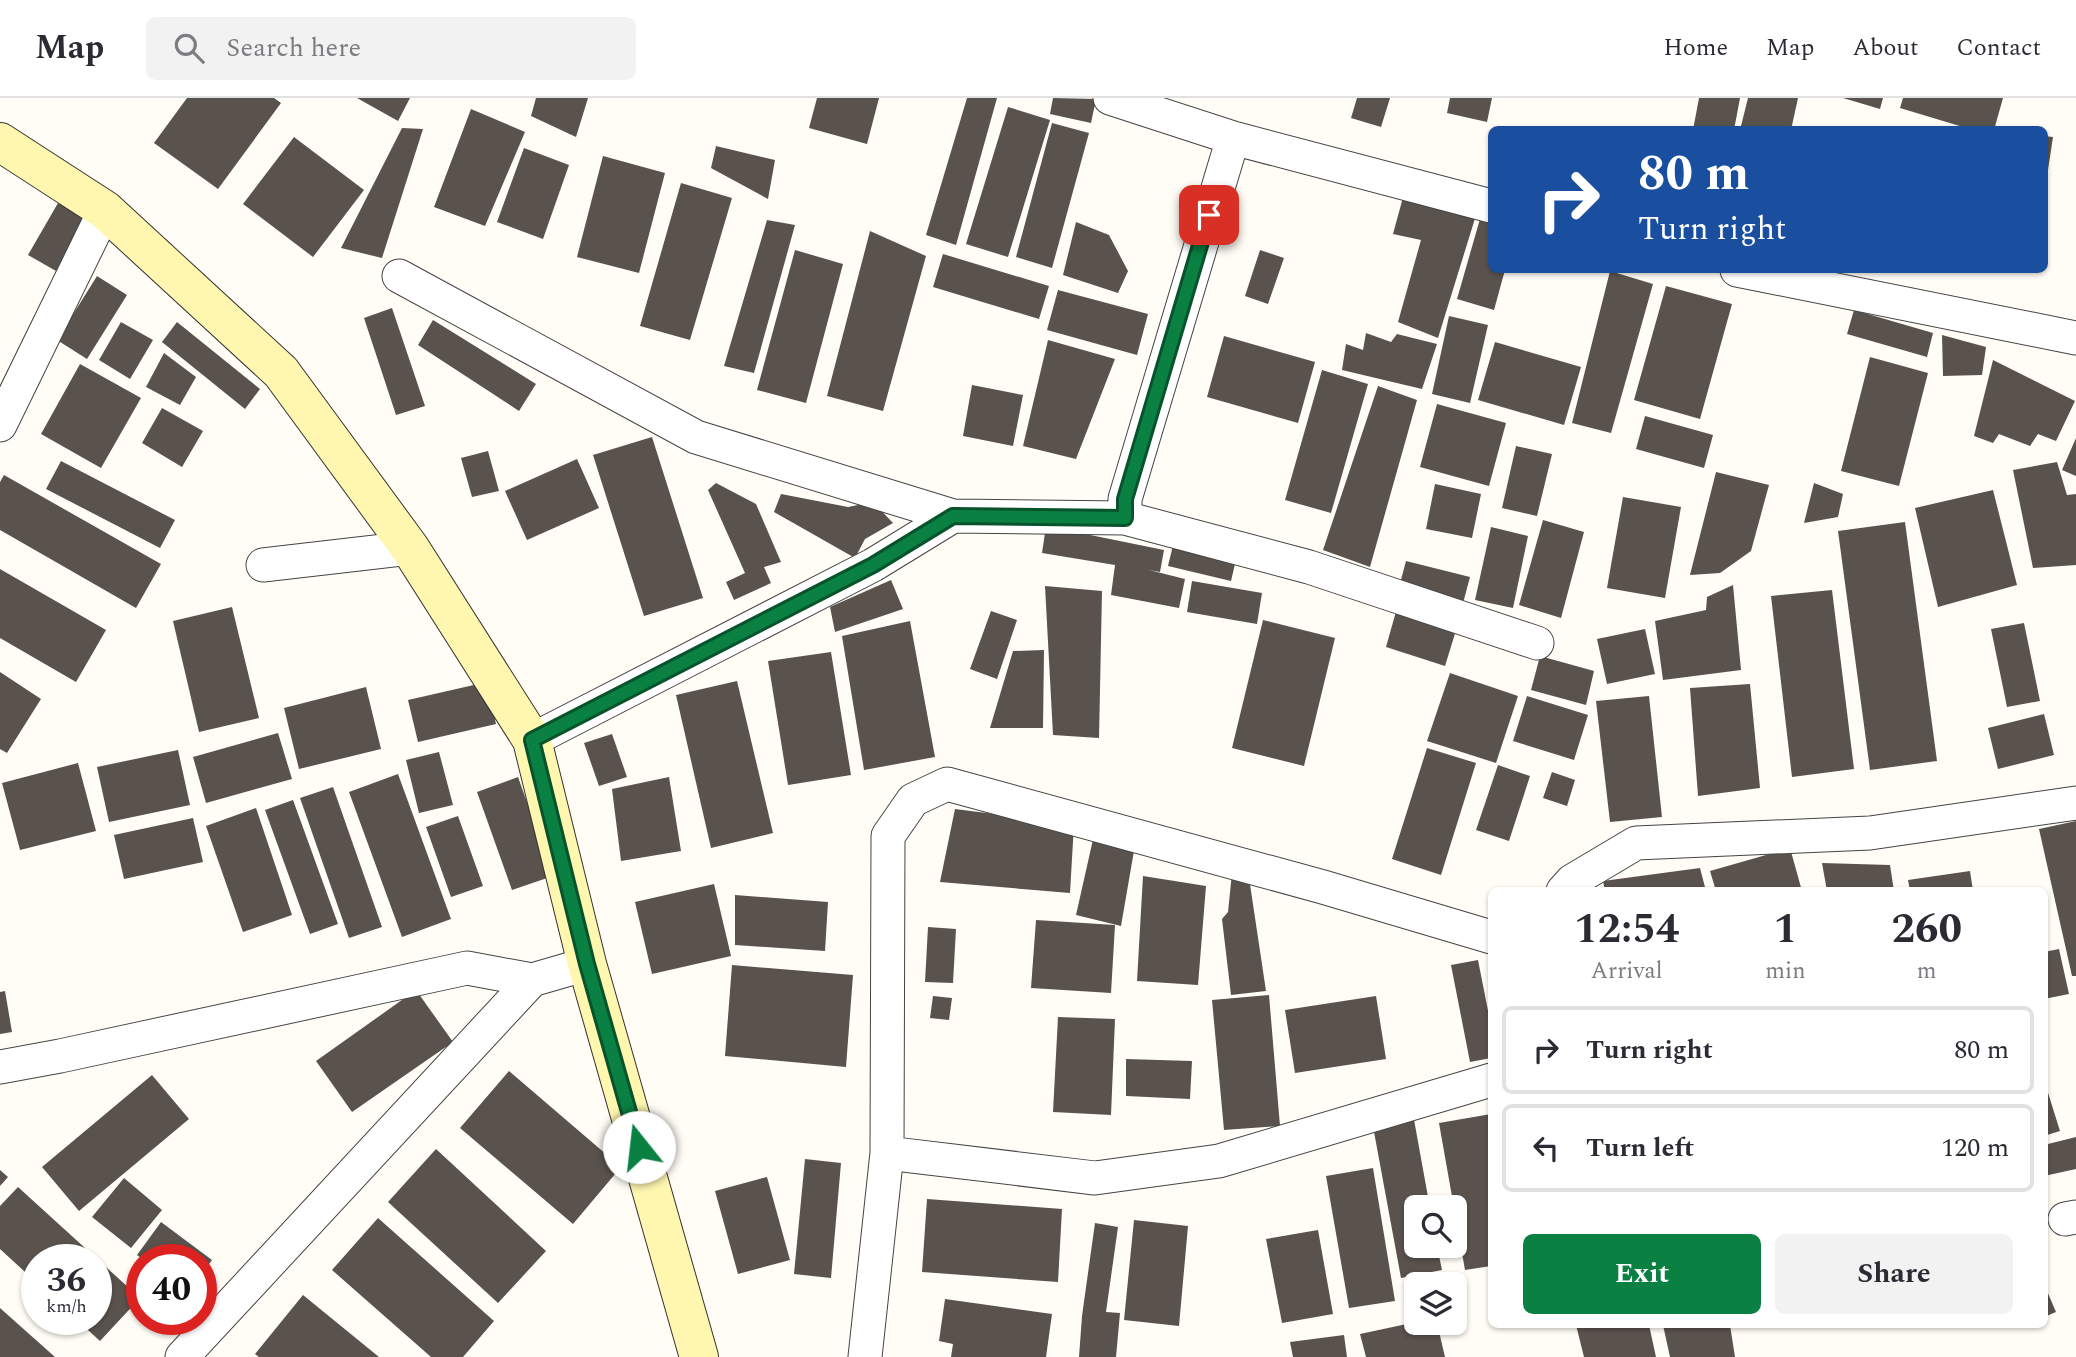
<!DOCTYPE html>
<style>
body{margin:0;font-family:Spectral,serif;background:#f2f2f3;color:#2b2b33;height:100vh;display:flex;flex-direction:column;font-size:26px;white-space:nowrap}
*{box-sizing:border-box;margin:0}
p{font-size:23px;color:#7c7c81}
.icon{flex:none;width:38px;height:38px;fill:none;stroke:currentColor;stroke-width:2;stroke-linecap:round;stroke-linejoin:round}
.map{position:relative;flex:1;overflow:hidden}
.details{position:absolute;left:1488px;top:789px;width:560px;height:441px;display:flex;flex-direction:column;background:#fff;border-radius:10px;box-shadow:0 2px 5px #0004}
.details>*{flex:none}
.banner{position:absolute;left:1488px;top:28px;width:560px;height:147px;border-radius:10px;box-shadow:0 2px 5px #0004;background:#1a4fa0;color:#fff;overflow:hidden}
.fabs{position:absolute;left:1404px;top:1097px;display:grid;gap:14px}
.fabs a{display:grid;place-items:center;width:63px;height:63px;border-radius:10px;background:#fff;box-shadow:0 2px 5px #0004;font-size:35px}
.speed{position:absolute;left:21px;top:1146px;display:flex;gap:14px;font-size:35px;font-weight:700;text-align:center}
.speed>*{display:grid;place-content:center;width:91px;height:91px;border-radius:50%;background:#fff;box-shadow:0 2px 5px #0004;line-height:1}
.speed small{font-size:18px;font-weight:400}
.speed .limit{border:10px solid #d22;background:#fff;color:#111}
.pin{position:absolute;display:grid;place-items:center;width:60px;height:60px;color:#fff;margin:-30px;border-radius:14px;box-shadow:0 4px 10px #0006}
.me{position:absolute;width:77px;margin:-38px;rotate:344deg;stroke-linejoin:round;filter:drop-shadow(0 0 5px #0008)}
.turn{display:flex;align-items:center;gap:24px;height:147px;padding:0 35px;font-size:32px}
.turn .icon{width:91px;height:91px;stroke-width:2.5}
.turn b{display:block;font-size:49px;line-height:60px}
.eta{display:flex;justify-content:space-evenly;align-items:center;height:119px;text-align:center}
.eta b{font-size:42px;font-weight:700;line-height:49px}
.action{display:flex;gap:14px;margin-top:auto;padding:14px 35px}
.action a{flex:1;height:80px;border-radius:10px;background:#0b8043;color:#fff;font-size:28px;font-weight:700;line-height:80px;text-align:center}
.action a+a{background:#f2f2f3;color:#2b2b33}
ul{padding:0;list-style:none}
li{display:flex;align-items:center;gap:21px;height:88px;margin:0 14px 10px;padding:0 21px;border:4px solid #e1e1e2;border-radius:10px}
li div{flex:1}
li b{display:block;font-size:26px}
li em{font-style:normal}
header{display:flex;align-items:center;gap:42px;box-sizing:border-box;height:98px;padding:0 35px;background:#fff;border-bottom:2px solid #e1e1e2}
header strong{font-size:33px}
nav{display:flex;gap:38px;margin-inline-start:auto;font-size:24px}
.search{width:490px;height:63px;background:#f2f2f3;display:flex;align-items:center;gap:18px;box-sizing:border-box;padding:0 24px;border-radius:10px;color:#7c7c81;font-size:26px}
.map>svg:first-child{display:block}
</style>
<header>
<strong>Map</strong>
<div class="search"><svg class="icon" aria-label="search" viewBox="0 0 24 24"><circle cx="10" cy="10" r="6"/><path d="M15 15l6 6"/></svg>Search here</div>
<nav><a>Home</a><a>Map</a><a>About</a><a>Contact</a></nav>
</header>
<div class="map">
<svg width="2076" height="1259" viewBox="0 0 2076 1259">
<rect width="100%" height="100%" fill="#fffdf5"/>
<path fill="#5a524d" d="M187,0H274L281,5L218,91L154,45Z
M357,0H410L398,23Z
M536,0H588L576,39L531,18Z
M817,0H879L867,46L809,30Z
M967,0H997L956,147L926,137Z
M1053,0L1096,1L1091,25L1050,16Z
M1357,0H1390L1381,29L1351,20Z
M1450,0H1492L1487,24L1447,15Z
M1699,0H1740L1734,32H1693Z
M1748,0H1798L1791,32H1753L1741,28Z
M1843,0H1883L1880,11Z
M1903,0H2003L1994,32H1973L1900,10Z
M1008,9L1050,22L1008,159L966,146Z
M471,11L525,34L485,128L434,109Z
M1052,25L1089,35L1052,170L1016,159Z
M402,30L423,31L382,160L341,150Z
M2044,38L2053,39L2046,85H2044Z
M294,39L364,92L313,159L243,106Z
M716,48L775,62L768,101L711,70Z
M524,50L569,67L543,141L497,124Z
M603,58L665,75L639,175L577,159Z
M681,85L732,100L690,242L640,228Z
M1405,92L1477,114L1438,240L1398,224L1421,142L1393,136Z
M58,105L86,121L56,173L28,157Z
M1482,114L1491,116V172H1505L1494,212L1457,201Z
M767,122L795,127L754,275L724,268Z
M1076,124L1109,137L1128,173L1118,195L1063,177Z
M870,133L926,158L883,313L827,298Z
M795,152L843,166L806,305L757,292Z
M1260,152L1284,160L1268,206L1245,198Z
M943,156L1049,188L1039,221L933,189Z
M1610,173L1653,186L1611,335L1572,325Z
M97,178L127,197L87,261L57,242Z
M1666,188L1732,206L1700,321L1634,302Z
M1058,192L1148,216L1137,257L1047,232Z
M392,210L425,308L396,317L364,220Z
M1854,212L1933,235L1927,259L1847,236Z
M1449,218L1488,227L1470,305L1432,296Z
M433,222L536,286L519,313L418,247Z
M121,224L153,242L130,281L99,262Z
M177,224L260,291L245,311L162,244Z
M1366,235L1391,244L1397,236L1437,246L1422,291L1342,272L1346,246L1363,252Z
M1942,237L1986,249L1982,277L1943,278Z
M1224,238L1315,264L1298,325L1207,299Z
M1048,242L1115,261L1076,361L1023,348Z
M1495,244L1581,269L1564,327L1478,302Z
M164,255L196,279L180,307L146,289Z
M1870,259L1928,275L1899,388L1841,373Z
M1993,262L2075,303L2056,343L2038,336L2030,348L1999,336L1993,345L1974,338Z
M80,266L141,300L101,370L41,336Z
M1322,272L1368,286L1331,415L1285,402Z
M972,287L1023,297L1013,348L963,338Z
M1378,288L1417,302L1370,469L1323,452Z
M1437,306L1506,325L1489,388L1420,369Z
M162,310L203,333L182,369L142,345Z
M1645,318L1713,337L1704,370L1636,351Z
M652,339L703,500L644,518L593,357Z
M2076,340V378L2062,372Z
M1516,348L1552,356L1537,418L1502,410Z
M488,353L499,393L472,399L461,360Z
M577,361L599,410L527,442L505,393Z
M61,363L175,422L160,450L46,391Z
M2057,364L2067,397L2076,396V467L2033,470L2013,372Z
M1716,374L1769,387L1751,453L1720,475L1690,477Z
M4,377L161,466L136,510L0,432V384Z
M716,385L756,406L781,464L764,469L771,485L734,502L726,484L745,475L708,392Z
M1814,385L1843,396L1838,419L1804,425Z
M1435,386L1481,396L1472,440L1426,431Z
M1993,392L2017,487L1938,509L1915,410Z
M781,396L848,409L873,404L893,425L865,441L855,460L774,414Z
M1623,399L1681,409L1665,500L1607,490Z
M1543,422L1584,434L1561,520L1519,507Z
M1905,424L1937,663L1870,672L1838,433Z
M1046,428L1164,452L1160,474L1149,472L1185,481L1179,510L1111,497L1115,467L1042,455Z
M1491,429L1528,438L1513,510L1475,502Z
M1175,439L1238,453L1231,483L1168,468Z
M1406,463L1470,479L1462,509L1398,493Z
M0,471L106,532L76,584L0,540Z
M891,482L903,511L835,534L830,509Z
M1192,483L1262,495L1257,526L1187,514Z
M1733,487L1741,572L1663,582L1655,523L1706,512L1707,499Z
M1045,488L1102,493L1099,640L1053,637Z
M1832,492L1854,671L1792,679L1771,498Z
M232,509L259,620L199,634L173,523Z
M1397,510L1457,529L1445,568L1386,549Z
M991,513L1017,522L997,581L970,571Z
M1263,522L1335,540L1304,668L1232,650Z
M910,523L935,659L864,672L842,538Z
M2024,525L2040,603L2007,609L1991,531Z
M1645,531L1655,576L1607,586L1597,541Z
M1044,552L1043,630H990L1013,553Z
M831,554L851,677L788,687L768,563Z
M1540,558L1594,573L1586,607L1531,592Z
M0,574L41,601L7,655L0,651Z
M1450,575L1518,598L1496,665L1427,643Z
M737,583L773,735L711,750L676,597Z
M487,584L496,626L418,644L408,602Z
M1750,586L1760,690L1698,698L1690,590Z
M366,589L381,651L299,671L284,610Z
M1527,598L1588,617L1574,662L1513,643Z
M1649,598L1662,719L1610,724L1596,603Z
M2044,616L2054,657L1998,671L1988,630Z
M278,635L292,681L206,705L193,659Z
M612,636L627,679L599,688L584,645Z
M1427,650L1476,665L1441,777L1392,761Z
M178,652L190,707L109,724L97,669Z
M439,654L453,707L419,715L406,662Z
M78,665L96,733L20,752L2,685Z
M1498,667L1530,678L1509,743L1476,732Z
M1552,674L1575,682L1567,708L1543,700Z
M398,676L451,821L402,839L349,694Z
M518,679L553,778L512,792L477,694Z
M669,679L681,753L621,763L612,691Z
M333,689L382,829L349,840L300,700Z
M293,702L338,826L310,836L265,712Z
M256,710L292,817L243,834L206,728Z
M955,711L1074,726L1070,795L940,784Z
M458,718L483,788L451,799L426,729Z
M193,720L203,764L124,781L114,737Z
M2076,723V878H2072L2039,731Z
M1094,737L1135,747L1121,828L1076,817Z
M1790,750L1802,793H1716L1710,773Z
M1822,765L1890,767L1894,793H1827Z
M1700,770L1706,793H1605L1603,783Z
M1248,773L1266,893L1231,897L1222,821L1228,814L1232,775Z
M1970,773L1973,793H1910L1908,782Z
M1143,778L1206,788L1198,887L1137,883Z
M714,786L731,858L652,876L635,804Z
M735,797L828,804L825,853L735,847Z
M1036,822L1115,827L1111,895L1031,890Z
M928,829L956,831L953,885L925,884Z
M2059,851L2069,896L2044,901V854Z
M1478,862L1491,928V960L1470,964L1451,867Z
M732,867L853,877L846,969L725,958Z
M416,892L453,944L352,1014L316,963Z
M5,893L12,934L0,936V894Z
M1269,897L1280,1028L1224,1032L1212,902Z
M933,898L952,900L949,922L930,920Z
M1376,898L1386,961L1295,975L1285,912Z
M1058,919L1115,921L1111,1017L1053,1014Z
M1126,961L1192,963L1190,1001L1126,998Z
M509,973L621,1069L573,1126L460,1030Z
M152,977L189,1021L79,1113L42,1069Z
M2044,982L2060,1033L2044,1038Z
M1413,1016L1430,1110H1416V1148H1437L1442,1172L1401,1180L1372,1023Z
M1491,1016V1168L1465,1172L1439,1025Z
M2076,1039V1071L2044,1078V1047Z
M436,1051L546,1153L498,1205L388,1104Z
M805,1061L841,1065L831,1180L794,1176Z
M1373,1070L1395,1203L1349,1210L1326,1078Z
M0,1072L8,1079L0,1088Z
M767,1079L790,1162L738,1176L715,1093Z
M124,1080L162,1112L131,1150L92,1119Z
M18,1089L140,1200L100,1243L77,1222H96V1162H37V1185L0,1151V1108Z
M927,1101L1062,1111L1058,1184L922,1174Z
M378,1120L494,1223L463,1259H431L332,1172Z
M1134,1122L1188,1128L1179,1228L1124,1222Z
M161,1124L212,1162L201,1177V1162H144L137,1157Z
M1095,1125L1118,1129L1106,1214L1120,1215L1116,1259H1079L1082,1218Z
M1318,1132L1333,1216L1282,1225L1266,1141Z
M2044,1186L2056,1214L2044,1219Z
M303,1197L379,1259H259L255,1256Z
M945,1201L1052,1216L1046,1259H951L953,1246L939,1243Z
M0,1210L55,1259H0Z
M1416,1224L1437,1225L1445,1259H1366L1360,1236Z
M1576,1227H1649L1656,1259H1584Z
M1663,1227H1730L1735,1259H1670Z
M1344,1237L1347,1259H1293L1290,1244Z"/>
<g fill="none" stroke-linecap="round" stroke-linejoin="round">
<g stroke="#444" stroke-width="35">
<path id="street" d="M1110,0L1233,40L1491,108
M1737,172L2076,240
M399,178L696,339L953,418
M0,327L105,112
M1125,420L1309,469L1537,545
M263,467L410,450
M532,642L873,467L953,418L1125,420V401L1233,40
M1563,793L1572,783L1636,745L1870,735L2076,705
M0,969L60,958L467,870L532,882L587,866
M887,1055L888,738L913,702L947,686L1323,789L1491,839
M2065,1121L2076,1119
M182,1259L532,882
M865,1259L887,1055L1095,1080L1219,1063L1491,982"/>
</g>
<g stroke="#333" stroke-width="40">
<path id="secondary" d="M0,44L105,112L281,274L410,450L532,642L587,866L699,1259"/>
</g>
<use href="#street" stroke="#fff" stroke-width="33"/>
<use href="#secondary" stroke="#fff6b0" stroke-width="38"/>
</g>
<g fill="none" stroke-linecap="round" stroke-linejoin="round">
<g stroke="#07532c" stroke-width="18">
<path id="route" d="M639,1049L587,866L532,642L873,467L953,418L1125,420V401L1209,117"/>
</g>
<use href="#route" stroke="#0b8043" stroke-width="12"/>
</g>
</svg>
<div class="fabs">
<a><svg class="icon" aria-label="search" viewBox="0 0 24 24"><circle cx="10" cy="10" r="6"/><path d="M15 15l6 6"/></svg></a>
<a><svg class="icon" aria-label="layers" viewBox="0 0 24 24"><path d="M12 4l9 5-9 5-9-5zM3 14l9 5 9-5"/></svg></a>
</div>
<div class="speed"><div>36<small>km/h</small></div><div class="limit">40</div></div>
<div class="pin" style="left:1209px;top:117px;background:#d93025"><svg class="icon" aria-label="arrive" viewBox="0 0 24 24"><path d="M6 21V4h12l-3 4 3 4H6"/></svg></div>
<svg class="me" style="left:639px;top:1049px" viewBox="-20 -20 40 40"><circle r="19" fill="#fff"/><path d="M0-13L10 11 0 6-10 11z" fill="#0b8043"/></svg>
<div class="banner">
<div class="turn"><svg class="icon" aria-label="right" viewBox="0 0 24 24"><path d="M7 20v-9h11M14 6l5 5-5 5"/></svg><div><b>80 m</b>Turn right</div></div>
</div>
<section class="details">
<div class="eta">
<div><b>12:54</b><p>Arrival</p></div>
<div><b>1</b><p>min</p></div>
<div><b>260</b><p>m</p></div>
</div>
<ul>
<li><svg class="icon" aria-label="right" viewBox="0 0 24 24"><path d="M7 20v-9h11M14 6l5 5-5 5"/></svg><div><b>Turn right</b></div><em>80 m</em></li>
<li><svg class="icon" aria-label="left" viewBox="0 0 24 24"><path d="M17 20v-9H6M10 6l-5 5 5 5"/></svg><div><b>Turn left</b></div><em>120 m</em></li>
</ul>
<div class="action"><a>Exit</a><a>Share</a></div>
</section>
</div>
